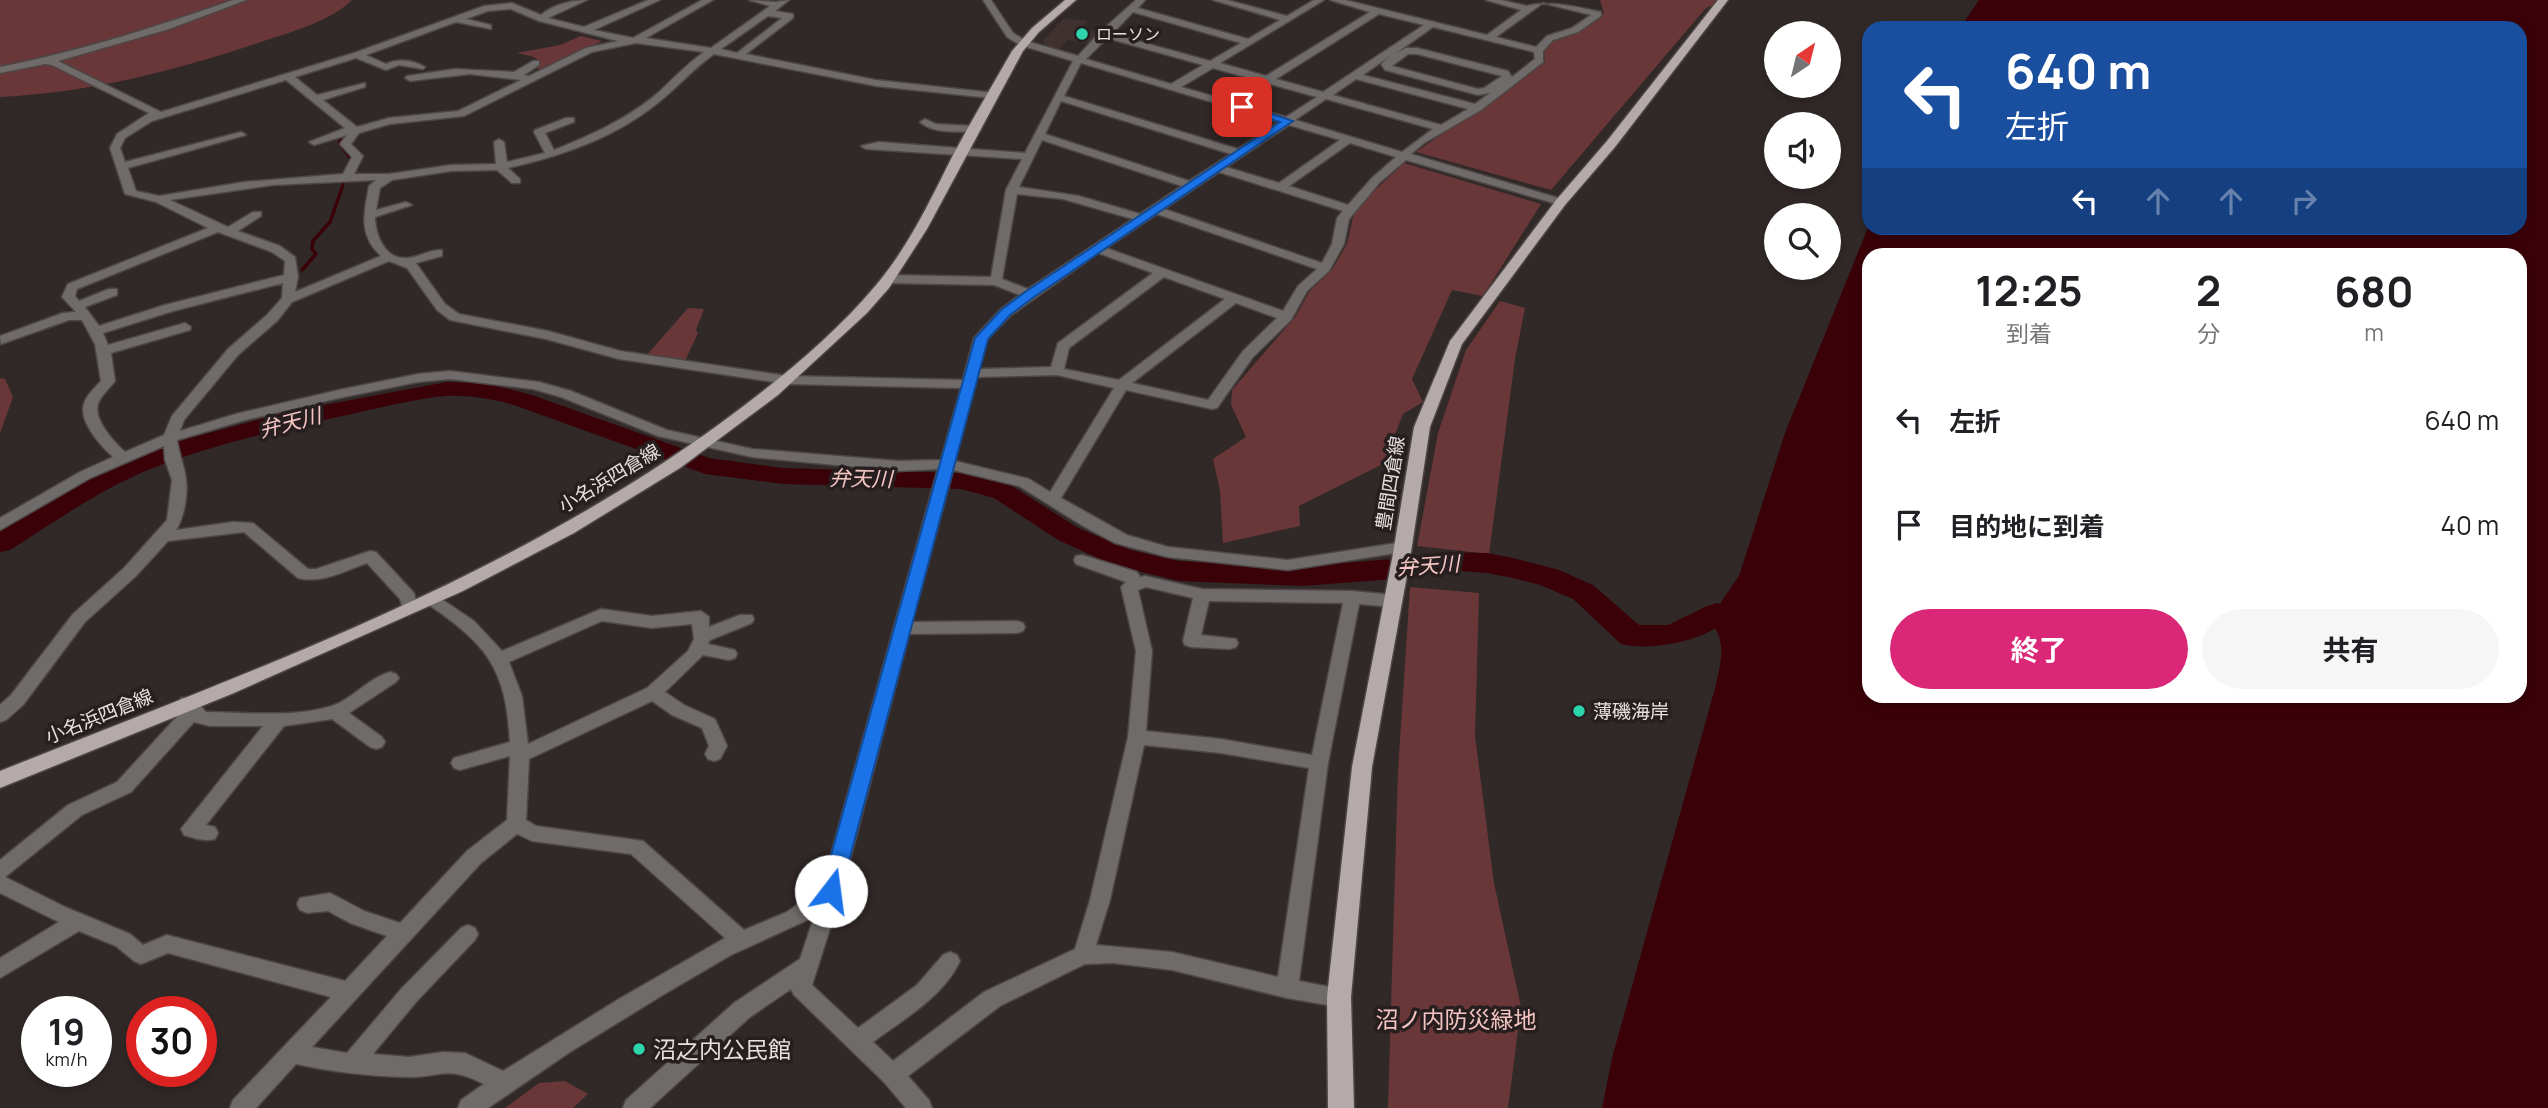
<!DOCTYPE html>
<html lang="ja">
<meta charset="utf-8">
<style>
body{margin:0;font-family:Manrope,"Noto Sans JP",sans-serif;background:#f6f6f6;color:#202124;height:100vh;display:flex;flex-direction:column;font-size:26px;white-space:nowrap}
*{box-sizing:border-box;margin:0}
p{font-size:23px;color:#757577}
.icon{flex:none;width:38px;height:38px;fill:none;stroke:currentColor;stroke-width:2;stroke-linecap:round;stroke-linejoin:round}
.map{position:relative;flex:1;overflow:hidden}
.side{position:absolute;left:1862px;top:248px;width:665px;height:455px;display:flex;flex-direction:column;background:#fff;border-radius:21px;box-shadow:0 4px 10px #0003}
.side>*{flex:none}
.top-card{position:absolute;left:1862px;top:21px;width:665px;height:214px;border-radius:21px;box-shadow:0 4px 10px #0003;background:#1a4fa0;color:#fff;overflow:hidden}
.needle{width:46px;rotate:35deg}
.controls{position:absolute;left:1764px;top:21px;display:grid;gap:14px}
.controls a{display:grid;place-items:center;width:77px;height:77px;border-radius:50%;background:#fff;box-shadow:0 4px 10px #0003;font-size:35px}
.speed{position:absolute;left:21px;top:996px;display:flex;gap:14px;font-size:35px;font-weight:700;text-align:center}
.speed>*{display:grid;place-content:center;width:91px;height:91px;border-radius:50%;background:#fff;box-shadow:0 4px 10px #0003;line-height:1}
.speed small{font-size:18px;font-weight:400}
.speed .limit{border:10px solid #d22;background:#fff;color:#111}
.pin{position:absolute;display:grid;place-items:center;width:60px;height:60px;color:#fff;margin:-30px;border-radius:14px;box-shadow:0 4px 10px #0006}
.me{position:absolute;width:77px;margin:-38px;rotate:15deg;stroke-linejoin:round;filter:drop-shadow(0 0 5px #0008)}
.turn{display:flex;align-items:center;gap:24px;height:147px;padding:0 28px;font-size:32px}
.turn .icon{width:91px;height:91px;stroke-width:2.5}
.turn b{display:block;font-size:49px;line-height:60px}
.lanes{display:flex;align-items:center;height:66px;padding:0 28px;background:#0003;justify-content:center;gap:35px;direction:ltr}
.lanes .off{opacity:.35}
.eta{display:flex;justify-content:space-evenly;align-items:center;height:119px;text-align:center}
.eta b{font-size:42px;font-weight:700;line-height:49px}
.action{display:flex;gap:14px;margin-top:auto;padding:14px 28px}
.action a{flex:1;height:80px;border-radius:42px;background:#db2777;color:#fff;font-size:28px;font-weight:700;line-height:80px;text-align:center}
.action a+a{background:#f6f6f6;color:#202124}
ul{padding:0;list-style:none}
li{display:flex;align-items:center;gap:21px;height:105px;padding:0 28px}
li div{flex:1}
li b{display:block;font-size:26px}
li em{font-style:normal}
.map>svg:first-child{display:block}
</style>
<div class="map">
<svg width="2548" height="1108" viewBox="0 0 2548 1108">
<rect width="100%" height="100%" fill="#312928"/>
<path fill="#3f3130" d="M1064,18L1088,21L1081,29L1104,32L1091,44L1068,40L1057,51L1047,48L1043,40Z"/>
<path fill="#693737" d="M0,0H352C329,22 291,32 261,42C173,71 92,92 0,97Z
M1600,0H1724L1706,8L1551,190L1416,152L1545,61L1544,50L1557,38L1580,31L1604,13Z
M581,36L602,41L543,70L532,67L540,62L534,57L517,53L560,45Z
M1404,163L1541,204L1483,296L1452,290L1412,379L1423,402L1403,414L1383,464L1299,506L1300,526L1223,543L1220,491L1213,459L1246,437L1231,405L1232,390L1296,316L1309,292L1332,270L1347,244L1355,209Z
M1500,301L1525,308L1515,359L1489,554L1417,546L1438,433L1466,350Z
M688,308L704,309L696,330L698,333L685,361L646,356Z
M0,378L5,379L13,397L0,433Z
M1410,587L1479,593L1475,736L1494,883L1521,1007L1508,1108H1388L1398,771Z
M565,1081L588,1094L573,1108H505L539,1083Z"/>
<path fill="#3a0208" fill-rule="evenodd" d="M1979,0H2548V1108H1602L1612,1058L1715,688C1720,666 1727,644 1713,625L1721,602L1739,576L1785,433L1869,225V228H2520V28H1960ZM1869,256H2520V696H1869Z"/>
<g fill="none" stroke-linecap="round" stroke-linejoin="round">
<path stroke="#3a0208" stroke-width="2.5" d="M342,136L339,143L352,161
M341,190L344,181"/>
<path stroke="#3a0208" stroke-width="3.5" d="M302,270L316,254L312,249L313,241L330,222L342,188"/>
<path fill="#3a0208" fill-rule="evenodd" d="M447,382L485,383L532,395L709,458L783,468L961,473L1012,486L1078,528L1131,550L1179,561L1303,566L1393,559L1446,552L1487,553L1513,558L1559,570L1593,585L1639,625H1668L1707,606L1717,603L1727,606L1732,613C1716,640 1650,652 1621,644L1573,599L1540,585L1513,578L1487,573L1446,570L1393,579L1303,586L1179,581L1113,565L1058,540L994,498L961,489L783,484L705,474L514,405C492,399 470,395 446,396C415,399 383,407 352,414C285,428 217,443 153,468C102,488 56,521 10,550L0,552V531L69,490L133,457L190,438L292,411Z"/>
<g stroke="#4e4645" stroke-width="3">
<path id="minor" d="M233,0H246L169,29L58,61L161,112L354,53L484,6L512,3L541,15C552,5 572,0 587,0L548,18L584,27L648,0H660L594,30L633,38L702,0H713L646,38L711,48L770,6L749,0L776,2L789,0L775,11L793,14V18L746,54L876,80L995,93V97L991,98L876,86L714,54C696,67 682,82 665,97C620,136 565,155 508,168L520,179V183H512L497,170L451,171L392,180L380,188L376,210L406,202L412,205L375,217C375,233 384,258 404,258C417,259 429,249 442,250V256L416,263L445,304L459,314L548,331L620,351L788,376L963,380L974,338L1000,310L1020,295L994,285L888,283L882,279L888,275L991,277L1006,190L1022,159L866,149L861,146L879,142L1025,153L1073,61L1020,45L1007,37L983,0H991L1013,33L1026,41L1078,56L1100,32L1136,0H1145L1138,8L1248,39L1280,20L1213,0H1227L1287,16L1314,0H1324L1220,63L1266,76L1370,12L1330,0H1345L1487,35L1521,10L1486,0H1501L1527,6C1547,0 1579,7 1601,12V16L1578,32L1553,40L1543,51V62L1481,110L1424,143L1411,154L1565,200V204H1557L1406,160L1380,182L1349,219L1344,244L1329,271L1307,291L1291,320L1253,357L1217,408L1212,409L1126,390L1061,498L1127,535L1168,547L1288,560L1403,542L1409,543L1411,547L1409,551L1288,570L1168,557L1115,543L1083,526L1019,486L953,470L912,622L1017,621L1023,623L1025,627L1023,631L1017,633L909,634L841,894L812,985L858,1028L917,985L943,955L950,952L957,955L960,961C943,997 904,1019 873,1042L893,1061L984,992L1075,949L1090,900L1128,737L1136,651L1121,587L1126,582L1076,564L1074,560L1076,556L1082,555L1137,572L1140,577L1145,576L1202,589L1352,591L1393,595L1401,601L1393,607L1359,604L1328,763L1299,981L1346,990L1350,997L1346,1004L1339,1007L1287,998L1172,970L1113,963L1085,964L1000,1006L908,1076L929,1100L932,1108H906L884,1082L794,995L791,989L750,1017L650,1108H623L626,1100L734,1003L800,959L814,917L731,955L666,993L570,1052L488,1108H458L461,1100L484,1084C445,1064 442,1078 405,1077C368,1076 332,1072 296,1064L256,1108H230L233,1100L331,997L168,953L141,964L134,961L116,946L79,931L0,978V958L59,922L0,893V860L68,805L117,782L183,710L178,703L181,698H193L206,712H210C247,713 306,718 339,703C357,694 371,677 390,672L396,674L399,678L396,682L349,713L382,737L385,742L382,747L376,749L370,747L332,719L284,726L206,825L215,827L218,833L215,839C205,842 194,838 184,835L181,829L263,726H210L194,722L131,792L82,815L5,877L65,907L130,934L143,945L167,935L345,981L387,936L350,923L328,911L307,913L300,910L297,904L300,898L330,893L364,911L400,923L467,851L507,820L510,756L460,770L454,768L451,763L454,758L510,742C506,666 486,644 425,602L423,598L431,592L474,621L502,651L601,609L652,616L701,611L709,617V627L740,615H752L754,619L752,623L710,640L708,644L735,650L737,654L735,658L729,660L703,655L665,692L684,705L715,719L727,746L720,759L714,761L708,759L705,754L709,746L702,728L672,715L652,701L529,759L526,820L536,826L643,841L744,930L787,912L822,887L938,469L898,471L752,457L658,436L561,397L533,389L450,379L418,382L339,398L245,420L177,440C179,455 185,467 186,480C188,495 184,518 176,530L233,522L253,523L308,569H316L370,551L376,552L414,593L418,608L416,612H404L400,599L367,563C345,571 322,584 298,578L244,532L168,541L136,576L85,622L23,705L6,720L0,722V705L11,695L73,614L124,568L167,520L172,480L165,460L164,446L90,478L0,530V518L80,472L113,457C102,447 78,421 84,404C86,395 96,387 101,381L95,344L82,320H69L1,344L0,336L63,313L76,312L62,297L68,284L208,228L156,202L125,194L110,148L117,134L149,113L52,65L45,64L0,73V67C80,51 157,27 233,0ZM1543,3L1591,15L1572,28L1547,36L1536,47L1496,37ZM511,9L539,21L618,41L586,48L529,76L524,75L539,65V61H533L514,72L455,69L407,76L405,78L410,81L470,74L521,80L458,111L389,118L357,127L323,100L365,87V83L317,95L295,77L356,58L386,70L399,65L423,69L425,67C413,60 399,58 386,64L366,55L456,22L491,29V25L466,19L488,11ZM1133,12L1241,43L1210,61L1112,34ZM1379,14L1424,25L1323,92L1276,79ZM768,16L782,18L737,53L721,49ZM1433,27L1534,52L1535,59L1512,77L1508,71L1417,48H1406L1396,53ZM1107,38L1203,65L1171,84L1086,59ZM636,43L704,52C687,64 674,78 659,92C628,119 591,135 554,150L545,133L574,122V118H566L535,130L534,132L545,153L507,162L504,142L499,139L494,142L496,164L451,165L389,174H354L363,156L351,144L359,133L390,124L464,116L592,52ZM1408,54H1417L1502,76L1484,88L1478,89L1392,66ZM1390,56L1381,64L1385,70L1478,95L1490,93L1475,104L1363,75ZM1081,63L1279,122L1238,149L1064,96ZM1213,68L1317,97L1286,117L1181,87ZM1356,79L1468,109L1441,125L1333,95ZM286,80L345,128L309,142L314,145L347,135L340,144L352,157L343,174L244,182L159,196L136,191L128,168L246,135L241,132L125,162L120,148L125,138L152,121ZM1326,99L1433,129L1402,152L1295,120ZM1061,101L1231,154L1189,181L1045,134ZM1289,125L1340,140L1279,183L1226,167ZM1042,140L1182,186L1140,214L1079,196L1019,187ZM1350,143L1396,157L1372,178L1348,205L1289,186ZM1219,172L1343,211L1337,218L1332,244L1322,263L1164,209ZM376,180L369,186C364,213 358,235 381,256L295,292L298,277L295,257L280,246L238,231L261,216V212H253L228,227L170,200L273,185ZM1017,194L1063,199L1133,219L1028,289L1002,279ZM1157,214L1317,269L1298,286L1283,311L1106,248ZM218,232L272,252L285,261L284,275L165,305L99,326L85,307L117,295V289H109L79,301L75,296L77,289ZM1098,253L1153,273L1058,343L1051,367L979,369L987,339L1010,316ZM389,261L407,268L437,310L450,320L546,339L619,359L788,384L961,388L941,460L898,461L752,449L667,430L571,391L539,382L450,371L418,374L339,390L236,414L180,431L184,420L238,355L277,321L292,302ZM1164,277L1225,299L1119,380L1064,369L1069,348ZM283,283L282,298L267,315L228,349L172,416L164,435L125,452C115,443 93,420 98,404C100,396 110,388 115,381L111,353L190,330L191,327L185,323L108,345L103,333L173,311ZM1236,303L1277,318L1243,351L1208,400L1132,383ZM1057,375L1114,388L1050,492L1029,479L955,461L977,377ZM1146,587L1193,598L1183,641L1185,645L1191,647L1230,649L1236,647L1238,643L1236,639L1201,635L1209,601L1343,603L1312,755L1221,739L1146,731L1152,651L1138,590ZM602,621L652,628L692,624L694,639L688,651L647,688L528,744L522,696L509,662ZM1144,745L1221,753L1309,768L1278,977L1172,952L1096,945L1110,900ZM517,834L532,841L631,854L725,938L619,999L503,1071L465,1053L443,1052L409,1057L373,1054L416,1002L475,940L478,934L475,928L468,925L461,928L402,988L347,1053L312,1047L481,863Z
M925,119L936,124L973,126L978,129L973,132C955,131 934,134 920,122Z"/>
</g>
<g stroke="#4e4645" stroke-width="3">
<path id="major" d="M1065,0H1076L1039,32L1023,51L927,229L889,288L867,313L778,395L680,468L574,533L463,591L234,693L0,788V771C246,673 502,582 718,425C774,384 832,338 877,284C908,247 930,201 952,157C971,121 992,86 1012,51L1032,28Z
M1718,0H1728L1615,147L1565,205L1462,344L1430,427L1410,559L1372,767L1351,997L1354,1108H1328L1327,997L1352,767L1392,559L1414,427L1450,341L1557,199L1607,141Z"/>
</g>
<use href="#minor" fill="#6f6b6a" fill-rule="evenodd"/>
<use href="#major" fill="#b3aaa9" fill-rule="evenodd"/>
</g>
<path fill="#1a73e8" stroke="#114b97" stroke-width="2" d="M1242,104L1293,121L1034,297L1010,315L988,339L841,891L839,897L831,900L824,897L821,891L975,338L1001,310L1025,292L1280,122L1238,110V105Z"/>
<g fill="#2cd5ab" stroke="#271f1f" stroke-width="2.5">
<circle cx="1082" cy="34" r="7"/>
<circle cx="1579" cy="711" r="7"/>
<circle cx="639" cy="1049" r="7"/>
</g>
<g text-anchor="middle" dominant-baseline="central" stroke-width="7" stroke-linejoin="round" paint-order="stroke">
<g font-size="16" fill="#e6e0e0" stroke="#271f1f" text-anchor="start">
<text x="1096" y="34">ローソン</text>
</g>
<g font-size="19" fill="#e6e0e0" stroke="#271f1f">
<text transform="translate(609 478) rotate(-31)">小名浜四倉線</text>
<text transform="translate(1390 483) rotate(-81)">豊間四倉線</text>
<text transform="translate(99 716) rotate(-22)">小名浜四倉線</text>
</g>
<g font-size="19" fill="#e6e0e0" stroke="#271f1f" text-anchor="start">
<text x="1593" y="711">薄磯海岸</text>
</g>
<g font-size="21" font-style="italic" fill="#f5c6c4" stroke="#271f1f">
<text transform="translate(290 422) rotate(-14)">弁天川</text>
<text transform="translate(861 478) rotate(1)">弁天川</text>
<text transform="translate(1428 565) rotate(-4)">弁天川</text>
</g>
<g font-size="23" fill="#f4c4c2" stroke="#271f1f">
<text x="1456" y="1019">沼ノ内防災緑地</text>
</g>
<g font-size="23" fill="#e6e0e0" stroke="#271f1f" text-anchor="start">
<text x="653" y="1049">沼之内公民館</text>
</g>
</g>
</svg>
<div class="controls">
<a><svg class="needle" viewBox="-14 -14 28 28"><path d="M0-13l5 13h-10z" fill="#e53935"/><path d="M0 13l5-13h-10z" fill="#757577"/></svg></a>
<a><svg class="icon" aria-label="sound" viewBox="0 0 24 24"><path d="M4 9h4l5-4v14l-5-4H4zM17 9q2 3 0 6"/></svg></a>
<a><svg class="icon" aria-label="search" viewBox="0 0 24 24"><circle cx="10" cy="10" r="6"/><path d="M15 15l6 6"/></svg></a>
</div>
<div class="speed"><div>19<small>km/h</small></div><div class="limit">30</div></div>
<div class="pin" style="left:1242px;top:107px;background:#d93025"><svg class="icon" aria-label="arrive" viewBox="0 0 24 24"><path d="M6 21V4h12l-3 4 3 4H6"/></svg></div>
<svg class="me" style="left:831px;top:891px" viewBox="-20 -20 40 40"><circle r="19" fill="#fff"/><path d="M0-13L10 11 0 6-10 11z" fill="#1a73e8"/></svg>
<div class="top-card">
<div class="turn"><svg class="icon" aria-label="left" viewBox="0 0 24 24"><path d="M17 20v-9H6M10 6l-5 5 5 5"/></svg><div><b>640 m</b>左折</div></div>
<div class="lanes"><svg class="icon" aria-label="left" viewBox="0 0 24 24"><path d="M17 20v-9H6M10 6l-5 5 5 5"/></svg><svg class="icon off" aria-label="ahead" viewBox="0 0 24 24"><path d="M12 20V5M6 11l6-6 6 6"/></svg><svg class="icon off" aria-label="ahead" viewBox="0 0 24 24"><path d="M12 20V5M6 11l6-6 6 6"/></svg><svg class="icon off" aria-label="right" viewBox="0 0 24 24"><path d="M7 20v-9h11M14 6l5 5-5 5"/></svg></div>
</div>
<section class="side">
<div class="eta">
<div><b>12:25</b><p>到着</p></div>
<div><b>2</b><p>分</p></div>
<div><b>680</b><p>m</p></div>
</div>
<ul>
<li><svg class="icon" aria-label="left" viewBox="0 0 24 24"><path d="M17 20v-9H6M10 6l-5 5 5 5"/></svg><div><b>左折</b></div><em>640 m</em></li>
<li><svg class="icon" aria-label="arrive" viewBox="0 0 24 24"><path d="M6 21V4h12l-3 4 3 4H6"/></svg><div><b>目的地に到着</b></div><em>40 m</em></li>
</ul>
<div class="action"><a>終了</a><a>共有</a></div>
</section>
</div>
